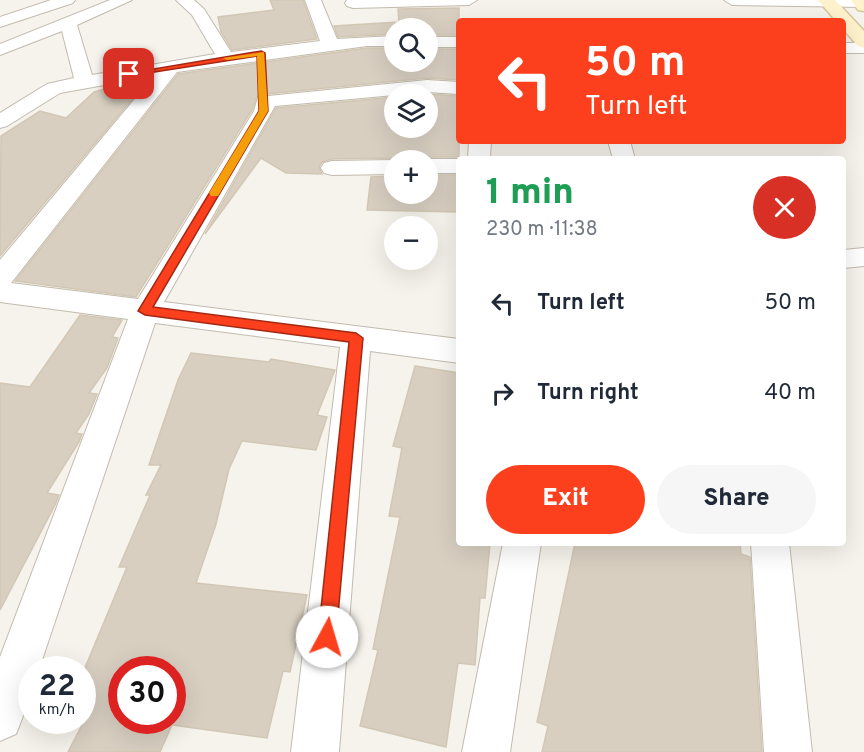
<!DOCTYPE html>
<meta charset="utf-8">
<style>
body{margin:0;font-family:Overpass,sans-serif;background:#f6f6f7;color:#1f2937;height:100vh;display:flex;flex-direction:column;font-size:22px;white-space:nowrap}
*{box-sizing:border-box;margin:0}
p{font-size:20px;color:#747a83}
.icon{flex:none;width:33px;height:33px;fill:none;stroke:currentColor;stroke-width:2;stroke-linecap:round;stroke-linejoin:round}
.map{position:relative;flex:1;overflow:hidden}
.details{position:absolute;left:456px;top:156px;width:390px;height:390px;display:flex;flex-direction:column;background:#fff;border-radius:6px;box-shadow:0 6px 24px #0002}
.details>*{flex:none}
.top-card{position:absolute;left:456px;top:18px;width:390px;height:126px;border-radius:6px;box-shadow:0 6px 24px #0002;background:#fc3f1d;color:#fff;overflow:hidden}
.buttons{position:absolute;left:384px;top:18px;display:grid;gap:12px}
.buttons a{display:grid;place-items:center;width:54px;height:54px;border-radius:50%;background:#fff;box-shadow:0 6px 24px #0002;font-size:30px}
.speed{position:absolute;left:18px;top:656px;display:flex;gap:12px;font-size:30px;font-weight:700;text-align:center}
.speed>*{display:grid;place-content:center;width:78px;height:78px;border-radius:50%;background:#fff;box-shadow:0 6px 24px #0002;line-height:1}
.speed small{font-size:15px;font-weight:400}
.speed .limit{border:9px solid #d22;background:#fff;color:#111}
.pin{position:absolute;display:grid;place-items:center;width:51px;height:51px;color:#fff;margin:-26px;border-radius:12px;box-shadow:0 3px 9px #0006}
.me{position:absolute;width:66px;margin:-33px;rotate:6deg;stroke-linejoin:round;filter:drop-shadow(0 0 4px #0008)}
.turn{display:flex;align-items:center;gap:21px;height:126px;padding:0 30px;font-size:27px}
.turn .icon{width:78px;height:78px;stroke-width:2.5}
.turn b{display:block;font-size:42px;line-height:51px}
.round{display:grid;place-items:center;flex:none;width:63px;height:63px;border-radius:32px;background:#f6f6f7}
.head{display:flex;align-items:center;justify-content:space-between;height:102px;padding:0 30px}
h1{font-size:36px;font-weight:800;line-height:45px;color:#1e9e55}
.action{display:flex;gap:12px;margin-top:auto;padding:12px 30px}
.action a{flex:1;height:69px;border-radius:36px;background:#fc3f1d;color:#fff;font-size:24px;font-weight:800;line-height:69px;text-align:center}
.action a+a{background:#f6f6f7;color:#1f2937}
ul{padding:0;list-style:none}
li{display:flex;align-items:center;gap:18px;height:90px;padding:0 30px}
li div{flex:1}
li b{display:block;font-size:22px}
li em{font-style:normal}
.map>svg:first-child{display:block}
</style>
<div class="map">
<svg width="864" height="752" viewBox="0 0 864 752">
<rect width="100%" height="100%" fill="#f6f3ec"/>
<path fill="#d8cfc1" stroke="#d3c7b4" stroke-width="1.5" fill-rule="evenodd" d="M270,0H303L317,39L232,50L221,32L218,17L274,10Z
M459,8V35H428V28H394V34L338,37L334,26L399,22L398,9Z
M367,48H394V62H428V49H459V80L427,78L257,95L252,110L136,297L15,281L178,74Z
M127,83L144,85L0,256L1,136L40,111L66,118L94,92Z
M424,94H427L459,96V157H428L421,160H397L395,158L332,159L322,162L319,167L322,174L286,173L261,158L205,234L276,108L394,97V128H428V94Z
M428,175H459V212L367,210L371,177L394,176V194H428Z
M80,315L122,320L112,337L118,338L107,368L89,393L97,394L89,414L76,433L82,434L79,442L47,493L59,495L55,505L0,610V383L30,387Z
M191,353L269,362L271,359L335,370L317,415L327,417L316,450L242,441L229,469L216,524L196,583L307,595L290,672L283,671L267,738L172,725L160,752H68L83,723L82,675L127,567H119L150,495H146L161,465H149L178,380ZM122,669H172V720H122Z
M415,366L459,373V543H490L485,598H480L475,665L458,663L446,747L360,726L378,650L373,649L400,517L389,516L402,448L393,446Z
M575,543H740L741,554L750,557L762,752H542L548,726L537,722Z"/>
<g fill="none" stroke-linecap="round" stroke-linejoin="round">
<g stroke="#c2bbae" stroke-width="2">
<path id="minor" d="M51,0H75L73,3L0,27V17Z
M110,0H132L77,25L92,75L215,54L192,15L176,0H194L204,9L231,52L320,41L305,0H321L337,39L394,36V46H367L177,72L11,283L138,299L254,111L258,97L427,80L459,82V94L427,92L275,106L164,302L459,339V363L370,351L339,752H291L340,347L155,323L39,669H32C32,693 25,712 16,734L0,741V657L128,319L0,302V260L154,76L60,93L7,126L0,128V113L47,84L74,78L62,31L0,55V44Z
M347,0H477L469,5L353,8L347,6L345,3Z
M724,0H864V7L732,5Z
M428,37H459V47H428Z
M843,43H864V53H843Z
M469,141H491L490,159H468Z
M608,141H630L635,159H613Z
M428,159H459V173H428V160H423Z
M395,160L394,174L332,175L324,173L321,168L324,163L332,161Z
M864,248V266L843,268V250Z
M503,543H541L510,752H462Z
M751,543H789L812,752H764Z"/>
</g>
<g stroke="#d6c79b" stroke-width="3">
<path id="secondary" d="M818,0H835L864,31V48L858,46L843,29V21H836Z
M851,0H864V11L858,10Z"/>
</g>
<use href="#minor" fill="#fff" fill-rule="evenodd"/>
<use href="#secondary" fill="#fff3cd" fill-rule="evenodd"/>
</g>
<path fill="#fc3f1d" stroke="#a42913" stroke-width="1.5" d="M261,51L265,53L268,111L153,307L356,333L363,338L336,637L333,644L327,646L320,644L318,637L349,342L145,315L138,311L259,111L257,56L129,76L124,74Z"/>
<path fill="#f59e0b" d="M264,52L268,111L218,196H211L209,193L259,111L257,56L227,60L223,58Z"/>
</svg>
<div class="buttons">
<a><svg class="icon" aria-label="search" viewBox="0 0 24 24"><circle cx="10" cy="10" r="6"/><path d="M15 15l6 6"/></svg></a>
<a><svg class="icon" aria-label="layers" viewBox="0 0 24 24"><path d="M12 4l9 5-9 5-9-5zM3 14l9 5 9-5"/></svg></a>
<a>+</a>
<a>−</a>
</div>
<div class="speed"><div>22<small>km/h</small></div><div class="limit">30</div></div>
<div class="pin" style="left:129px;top:74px;background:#d93025"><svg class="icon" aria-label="arrive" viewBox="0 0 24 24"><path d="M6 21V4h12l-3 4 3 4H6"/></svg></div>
<svg class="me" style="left:327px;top:637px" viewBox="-20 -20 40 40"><circle r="19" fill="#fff"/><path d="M0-13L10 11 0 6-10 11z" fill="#fc3f1d"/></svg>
<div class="top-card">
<div class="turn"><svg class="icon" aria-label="left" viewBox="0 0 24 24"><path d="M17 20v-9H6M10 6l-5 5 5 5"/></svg><div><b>50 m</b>Turn left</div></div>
</div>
<section class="details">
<div class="head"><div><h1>1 min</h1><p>230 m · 11:38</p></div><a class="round" style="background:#d93025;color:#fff"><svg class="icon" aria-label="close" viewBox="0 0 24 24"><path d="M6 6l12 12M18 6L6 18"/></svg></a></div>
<ul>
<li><svg class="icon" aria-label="left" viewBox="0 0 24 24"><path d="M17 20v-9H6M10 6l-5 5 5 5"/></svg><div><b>Turn left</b></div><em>50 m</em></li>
<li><svg class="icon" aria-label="right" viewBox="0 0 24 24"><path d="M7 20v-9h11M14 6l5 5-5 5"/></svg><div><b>Turn right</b></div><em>40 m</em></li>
</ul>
<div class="action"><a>Exit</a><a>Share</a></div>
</section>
</div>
